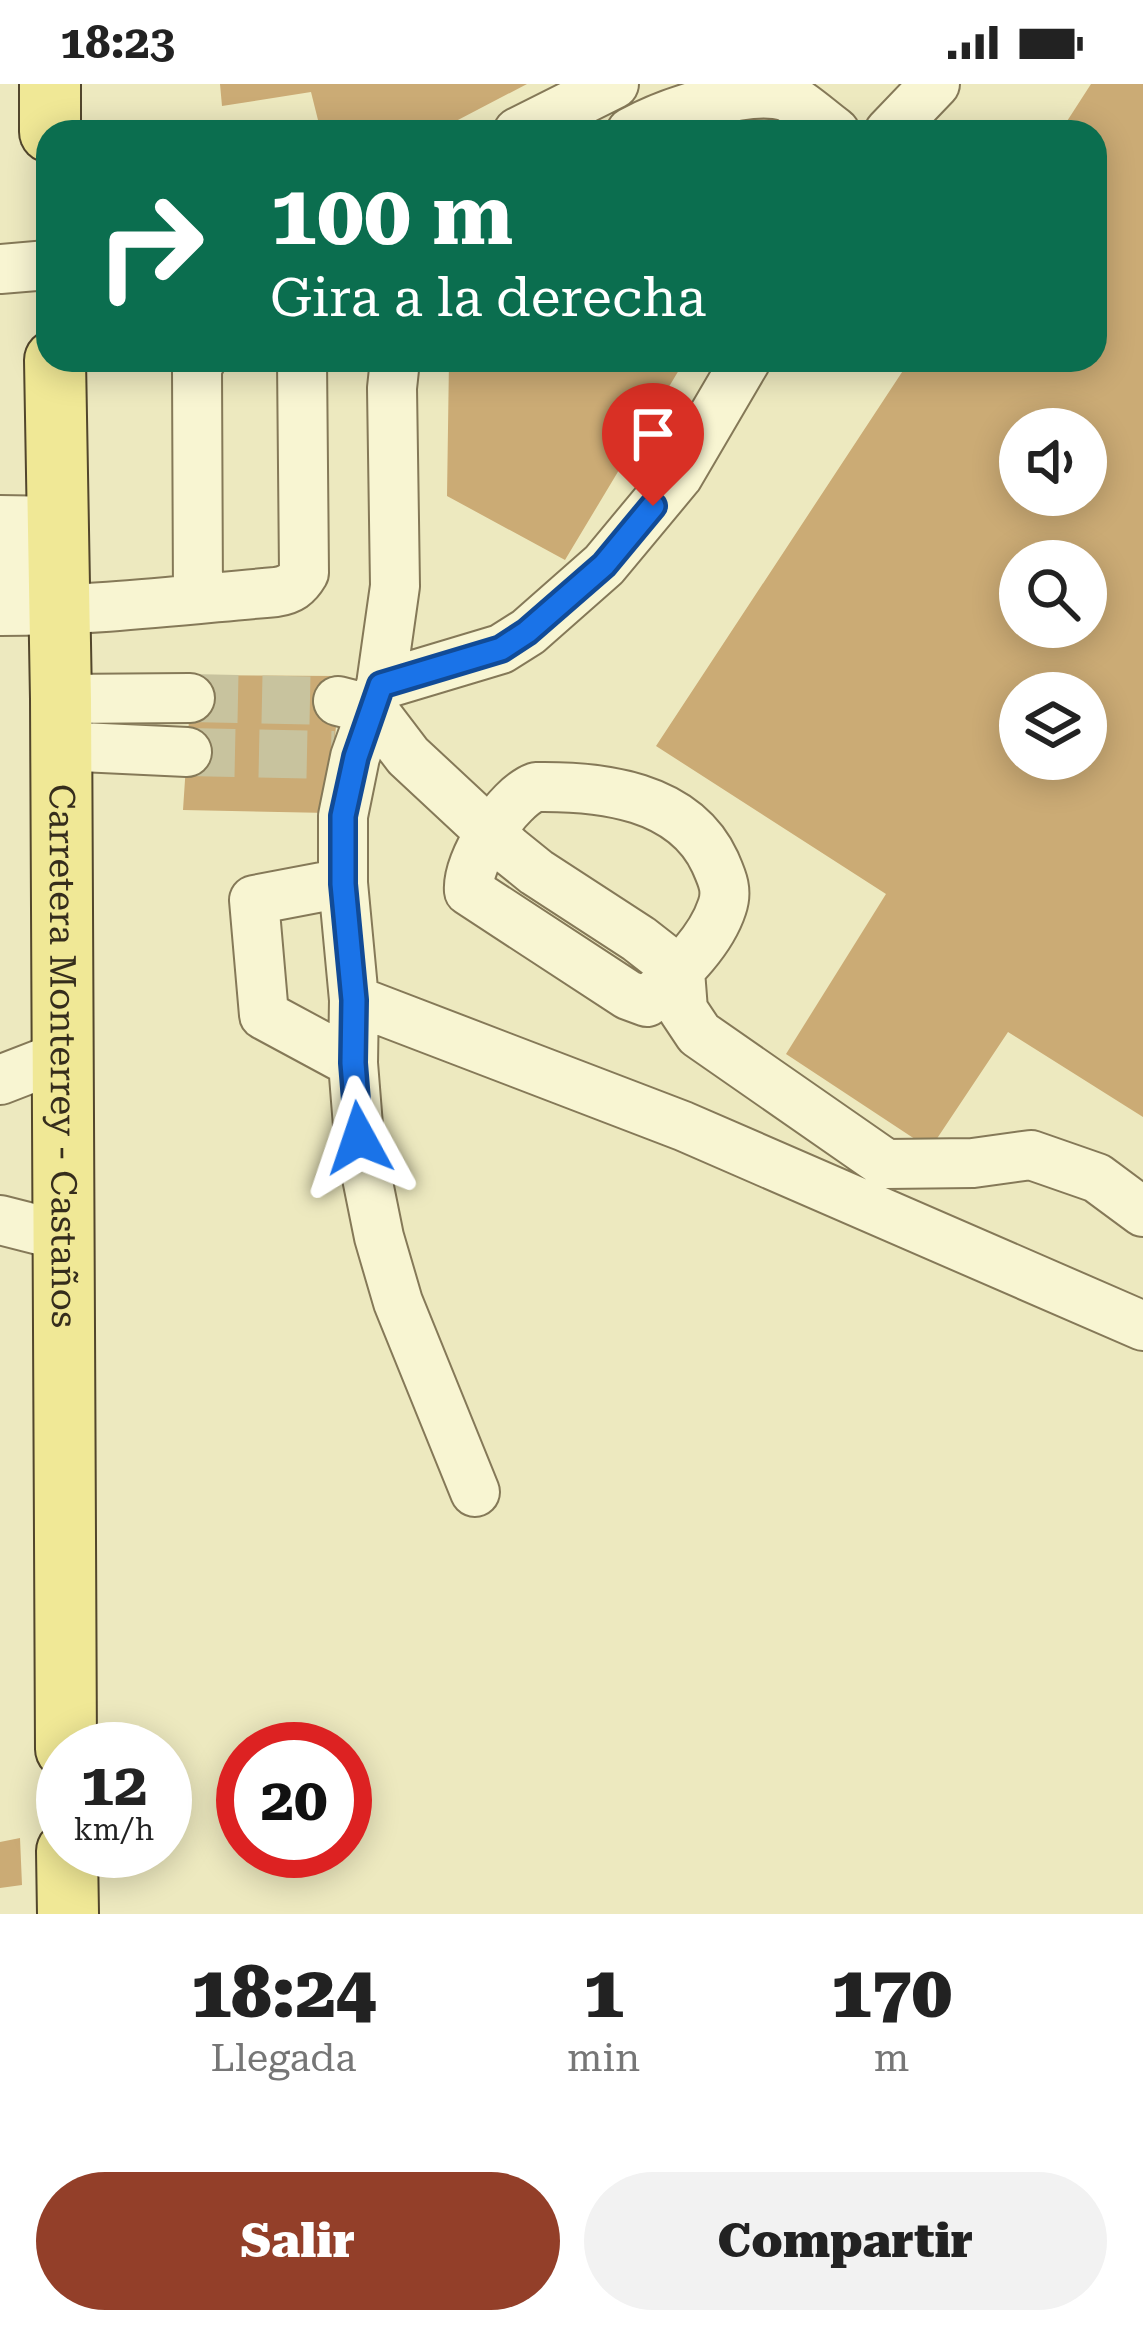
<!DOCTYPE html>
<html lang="es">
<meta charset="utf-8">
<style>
body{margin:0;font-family:"Roboto Serif",serif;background:#f2f2f2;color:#222;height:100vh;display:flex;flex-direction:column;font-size:45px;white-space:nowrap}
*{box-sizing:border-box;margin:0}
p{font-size:39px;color:#767676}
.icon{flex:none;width:66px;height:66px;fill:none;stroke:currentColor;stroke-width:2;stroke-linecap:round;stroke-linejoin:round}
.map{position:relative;height:1830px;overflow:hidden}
.details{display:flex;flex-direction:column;background:#fff;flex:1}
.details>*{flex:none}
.guide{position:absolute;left:36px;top:36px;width:1071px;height:252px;border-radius:36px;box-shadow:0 6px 30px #0003;background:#0b6e4f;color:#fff;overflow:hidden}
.controls{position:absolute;left:999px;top:324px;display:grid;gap:24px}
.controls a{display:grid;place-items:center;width:108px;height:108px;border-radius:50%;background:#fff;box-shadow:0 6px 30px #0003;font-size:60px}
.speed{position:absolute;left:36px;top:1638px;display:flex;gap:24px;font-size:60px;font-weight:700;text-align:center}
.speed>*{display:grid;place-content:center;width:156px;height:156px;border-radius:50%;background:#fff;box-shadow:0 6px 30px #0003;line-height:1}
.speed small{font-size:30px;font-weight:400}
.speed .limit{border:18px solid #d22;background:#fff;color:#111}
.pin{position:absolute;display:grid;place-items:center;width:102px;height:102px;color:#fff;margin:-123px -51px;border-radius:50% 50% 50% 0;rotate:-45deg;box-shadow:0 0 12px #0007}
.pin .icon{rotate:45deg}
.me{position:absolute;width:132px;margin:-66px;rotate:355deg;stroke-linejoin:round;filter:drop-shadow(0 0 9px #0008)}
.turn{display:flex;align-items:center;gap:42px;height:252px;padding:0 36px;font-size:54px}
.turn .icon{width:156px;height:156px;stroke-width:2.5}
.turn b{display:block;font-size:84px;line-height:102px}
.eta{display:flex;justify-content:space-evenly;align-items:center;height:204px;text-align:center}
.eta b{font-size:72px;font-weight:800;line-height:84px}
.button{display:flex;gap:24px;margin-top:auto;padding:24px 36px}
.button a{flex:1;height:138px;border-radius:72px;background:#933f29;color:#fff;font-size:48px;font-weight:800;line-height:138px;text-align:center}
.button a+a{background:#f2f2f2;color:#222}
.status{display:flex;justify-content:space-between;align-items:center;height:84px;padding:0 60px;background:#fff;direction:ltr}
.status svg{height:33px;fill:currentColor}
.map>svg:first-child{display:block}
</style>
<div class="status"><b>18:23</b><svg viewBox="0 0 49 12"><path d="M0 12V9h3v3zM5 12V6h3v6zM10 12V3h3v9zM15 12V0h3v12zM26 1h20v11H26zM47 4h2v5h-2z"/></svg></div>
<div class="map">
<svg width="1143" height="1830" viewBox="0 0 1143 1830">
<rect width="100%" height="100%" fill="#ede9bf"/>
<path fill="#cbab75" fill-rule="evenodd" d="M220,0H527L435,48H321L311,8L222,22Z
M1091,0H1143V1033L1008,948L930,1065L786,970L886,810L656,662L910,276H1095V48H1060ZM1020,345H1086V411H1020ZM1020,477H1086V543H1020ZM1020,609H1086V675H1020Z
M449,276H685L565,476L447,412Z
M192,591L340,592L329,729L183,726Z
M20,1754L22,1801L0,1804V1758Z"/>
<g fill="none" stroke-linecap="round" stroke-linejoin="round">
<path stroke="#c8c39e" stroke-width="48" stroke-dasharray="48 24" stroke-linecap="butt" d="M190,614L338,617
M187,668L334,671"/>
<g stroke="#857958" stroke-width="52">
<path id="minor" d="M518,48L614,0
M631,48C667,28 750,0 788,13C804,22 820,37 835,48
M889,48L935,0
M0,185L48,181
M395,276L392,304L395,502L381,601L355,673L343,732V799L354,916L683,1042L1143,1242
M0,436L60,437
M0,483H60
M198,515L197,284L201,276
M0,527C93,527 184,516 276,508C290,506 297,501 304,489L302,276
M381,601L501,565L528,548L604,481L678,392L746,276
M61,615L190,614
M338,617L373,626L408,672L510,767L536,788L639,855L680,887L683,926L699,950L886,1080L973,1079L1031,1071L1097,1094L1143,1128
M60,662L187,668
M536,703C601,702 684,711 715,778C722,794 728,806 722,823C710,860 674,892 647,918L628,911L469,807C466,777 508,713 536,703Z
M343,799L254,816L264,931L353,979
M354,916L353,979L359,1054L379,1153L398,1218L475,1408
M0,996L62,972
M0,1136L63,1152"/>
</g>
<g stroke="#52462c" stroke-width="64">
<g id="major">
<path d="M50,0V48"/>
<path id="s1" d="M55,276L61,615L66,1665"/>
<path d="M67,1767L68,1830"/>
</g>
</g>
<use href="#minor" stroke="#f8f5d2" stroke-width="48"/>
<use href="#major" stroke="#f0e896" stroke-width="60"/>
</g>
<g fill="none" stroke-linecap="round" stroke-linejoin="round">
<g stroke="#114b97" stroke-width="30">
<path id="route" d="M359,1054L353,979L354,916L343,800V732L356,673L381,601L501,565L527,548L604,481L653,422"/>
</g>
<use href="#route" stroke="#1a73e8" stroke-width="21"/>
</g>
<g text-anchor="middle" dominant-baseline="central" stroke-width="9" stroke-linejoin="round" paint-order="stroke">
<g font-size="36" fill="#352d1c" stroke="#f4f2ce">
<text stroke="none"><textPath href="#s1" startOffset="696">Carretera Monterrey - Castaños</textPath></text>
</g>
</g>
</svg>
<div class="controls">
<a><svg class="icon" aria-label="sound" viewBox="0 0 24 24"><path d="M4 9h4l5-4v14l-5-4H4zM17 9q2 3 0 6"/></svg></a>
<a><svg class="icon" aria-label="search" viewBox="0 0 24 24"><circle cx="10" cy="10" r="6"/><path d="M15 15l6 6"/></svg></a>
<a><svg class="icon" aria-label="layers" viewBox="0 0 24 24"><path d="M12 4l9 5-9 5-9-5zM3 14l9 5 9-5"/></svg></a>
</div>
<div class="speed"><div>12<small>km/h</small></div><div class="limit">20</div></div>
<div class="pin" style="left:653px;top:422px;background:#d93025"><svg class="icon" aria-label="arrive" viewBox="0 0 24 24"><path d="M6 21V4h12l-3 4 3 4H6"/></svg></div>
<svg class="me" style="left:359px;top:1054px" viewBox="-20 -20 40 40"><path d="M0-17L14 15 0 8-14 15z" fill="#1a73e8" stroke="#fff" stroke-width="4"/></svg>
<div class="guide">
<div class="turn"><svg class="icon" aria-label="right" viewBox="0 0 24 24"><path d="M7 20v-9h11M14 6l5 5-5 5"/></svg><div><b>100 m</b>Gira a la derecha</div></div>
</div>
</div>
<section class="details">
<div class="eta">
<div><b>18:24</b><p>Llegada</p></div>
<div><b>1</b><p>min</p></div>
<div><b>170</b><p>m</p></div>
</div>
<div class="button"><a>Salir</a><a>Compartir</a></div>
</section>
